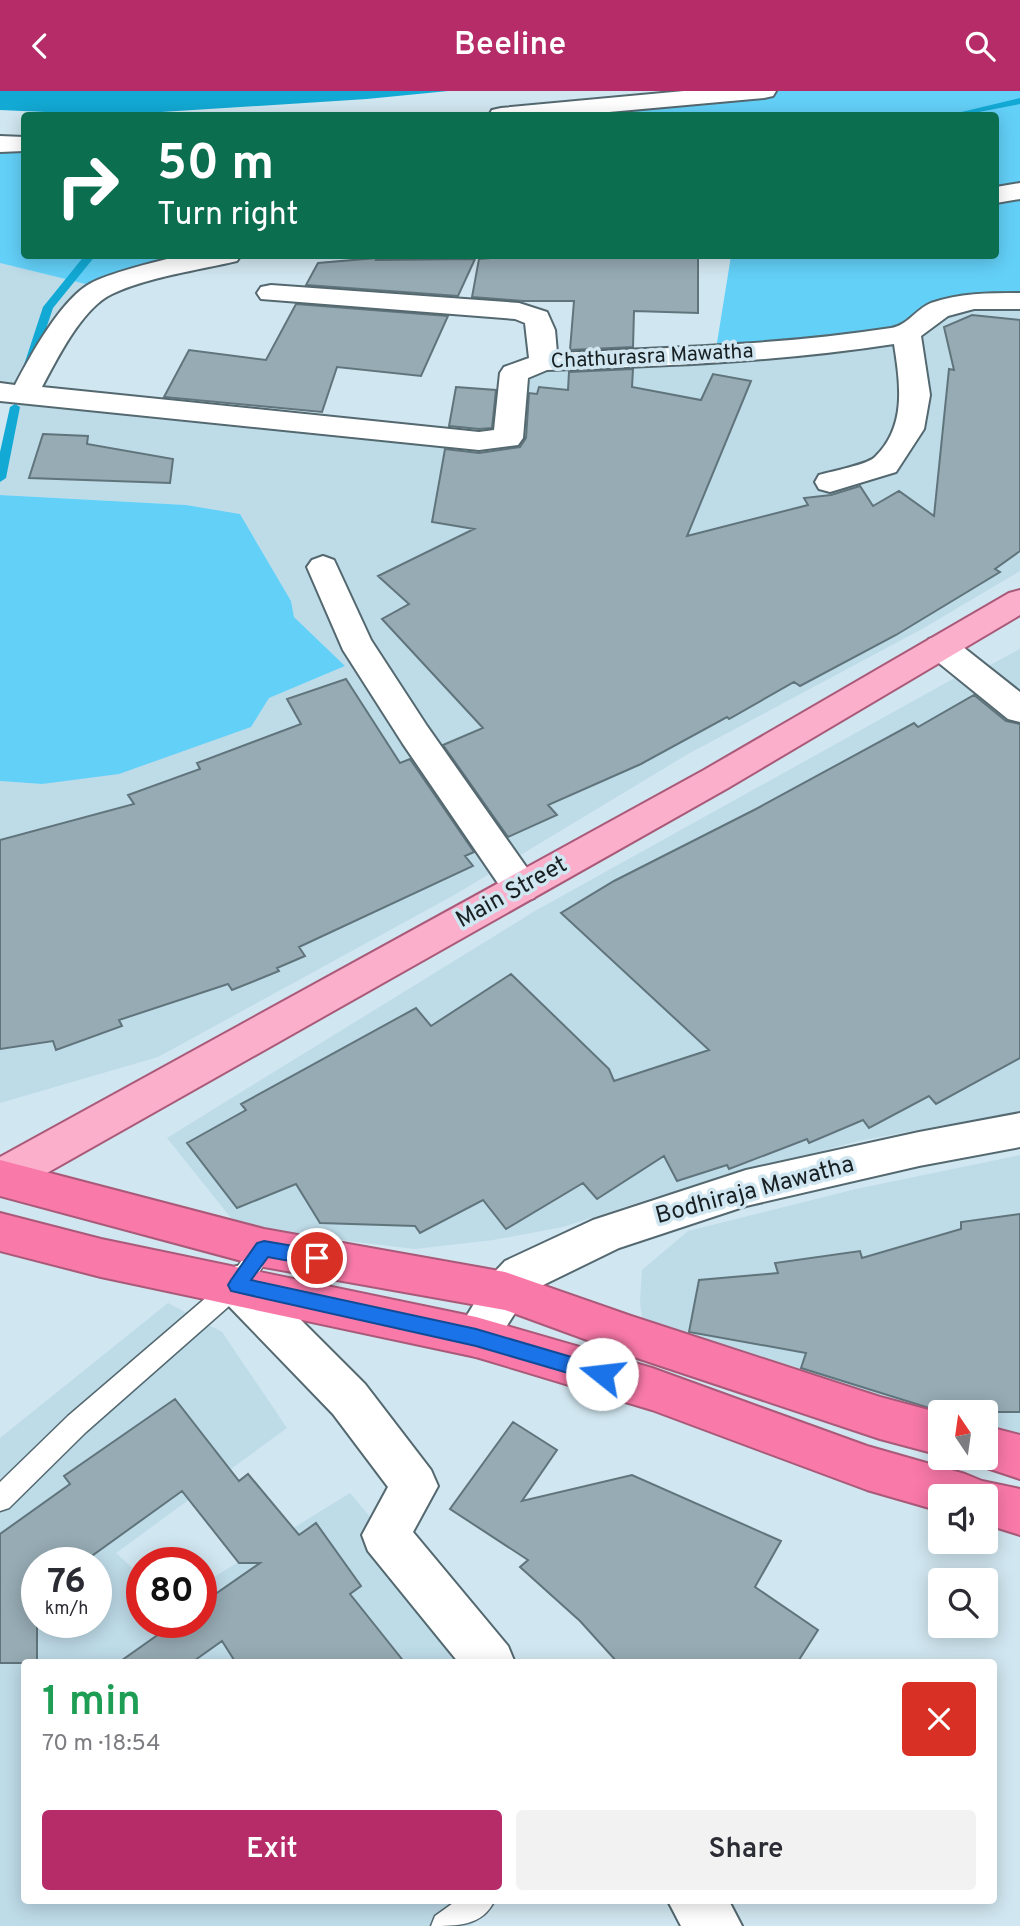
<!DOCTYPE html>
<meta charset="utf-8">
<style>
body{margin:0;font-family:Overpass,sans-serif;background:#f2f2f3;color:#2b2b33;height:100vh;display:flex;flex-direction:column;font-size:26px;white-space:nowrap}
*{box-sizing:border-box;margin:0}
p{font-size:23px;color:#7c7c81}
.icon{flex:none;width:38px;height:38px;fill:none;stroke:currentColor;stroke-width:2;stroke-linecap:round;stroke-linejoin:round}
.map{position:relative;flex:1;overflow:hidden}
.panel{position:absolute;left:21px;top:1568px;width:976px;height:245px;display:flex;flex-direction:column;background:#fff;border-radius:7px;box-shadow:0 4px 18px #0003}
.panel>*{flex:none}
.hud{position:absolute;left:21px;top:21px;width:978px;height:147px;border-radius:7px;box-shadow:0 4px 18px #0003;background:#0b6e4f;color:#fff;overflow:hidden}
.needle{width:46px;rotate:347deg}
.tools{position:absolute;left:928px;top:1309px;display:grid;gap:14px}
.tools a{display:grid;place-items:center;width:70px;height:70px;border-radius:7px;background:#fff;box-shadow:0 4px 18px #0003;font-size:35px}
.speed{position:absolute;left:21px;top:1456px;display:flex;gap:14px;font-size:35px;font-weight:700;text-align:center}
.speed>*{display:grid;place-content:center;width:91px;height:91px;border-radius:50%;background:#fff;box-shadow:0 4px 18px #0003;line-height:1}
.speed small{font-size:18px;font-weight:400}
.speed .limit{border:10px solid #d22;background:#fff;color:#111}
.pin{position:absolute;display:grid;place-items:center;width:60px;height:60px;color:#fff;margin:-30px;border:4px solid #fff;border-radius:50%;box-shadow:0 2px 7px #0007}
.me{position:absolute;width:77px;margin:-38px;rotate:286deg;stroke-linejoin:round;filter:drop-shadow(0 0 5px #0008)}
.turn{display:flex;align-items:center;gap:24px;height:147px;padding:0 21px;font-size:32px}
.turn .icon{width:91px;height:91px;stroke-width:2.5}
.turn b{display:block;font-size:49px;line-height:60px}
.round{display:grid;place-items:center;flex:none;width:74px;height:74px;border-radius:7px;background:#f2f2f3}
.overview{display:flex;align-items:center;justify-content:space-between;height:119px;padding:0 21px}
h1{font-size:42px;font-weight:600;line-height:52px;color:#1e9e55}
.primary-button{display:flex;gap:14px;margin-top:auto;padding:14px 21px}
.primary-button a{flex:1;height:80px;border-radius:7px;background:#b52c69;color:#fff;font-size:28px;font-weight:600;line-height:80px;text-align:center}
.primary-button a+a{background:#f2f2f3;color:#2b2b33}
header{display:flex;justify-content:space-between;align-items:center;height:91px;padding:0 21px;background:#b52c69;color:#fff;font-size:32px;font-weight:600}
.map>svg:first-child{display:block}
</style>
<header><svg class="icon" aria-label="back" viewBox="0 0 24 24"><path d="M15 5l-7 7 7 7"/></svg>Beeline<svg class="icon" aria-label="search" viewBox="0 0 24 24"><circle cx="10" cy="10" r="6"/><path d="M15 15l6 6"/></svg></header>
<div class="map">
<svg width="1020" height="1835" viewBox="0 0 1020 1835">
<rect width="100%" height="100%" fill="#d0e6f0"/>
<path fill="#bedbe8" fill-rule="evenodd" d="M0,172L102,197L24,303L508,347L514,282L715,264L938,219L1020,208V480L922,538L688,663L456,803L158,966L0,1012V690L42,693L251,636L269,607L345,575L294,526L291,510L240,423L186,414L0,404V387L15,316L24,304L0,301Z
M1020,558V610L981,579Z
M960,584L1020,634V1020L858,1050L655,1106L563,1136L493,1149L415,1158L239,1137L167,1047L535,820Z
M1020,1064V1351L985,1342V1321H940V1330L643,1233L640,1211L642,1179L688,1140L856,1098Z
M168,1212L222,1241L287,1337L116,1462L142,1486V1531H201V1494L350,1402L491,1571L24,1572V1810H500L470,1835H0V1347ZM37,1472H96V1531H37Z"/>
<path fill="#63d0f8" d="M764,0H1020V208L974,210L907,243L715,264L731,165L996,164V24H501Z
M0,53H24V164L228,165L102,197L0,172Z
M0,404L186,414L240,423L291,510L294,526L345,575L269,607L251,636L119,683L42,693L0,690Z"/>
<path fill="#12a9d4" d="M0,0H448L367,8L114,24L0,19Z"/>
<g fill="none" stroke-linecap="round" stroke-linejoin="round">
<path fill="#12a9d4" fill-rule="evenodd" d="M1020,7V13L963,24H949Z
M85,164H96L53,217L33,277L28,280L24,279L23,277L43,216Z
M15,313L20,316L6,387L0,391V361L10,316Z"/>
</g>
<path fill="#96abb4" stroke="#60747c" stroke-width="2" d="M529,164H698V222L634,220L633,256L570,259L574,210H523L472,206L479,168Z
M377,167L376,169L475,168L458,205L306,194L318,172Z
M296,213L448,225L421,285L337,276L322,321L164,306L189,259L266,269Z
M972,224L1020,229V460L995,478L1000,481L896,544L800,595L794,591L729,628L727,626L641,673L548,714L557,724L508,746L443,654L483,637L382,528L409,513L378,485L474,438L432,431L445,358L479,362L520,356L526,347L529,302L537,303L539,296L568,299L569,281L633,278L632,296L701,309L713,283L751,290L687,445L808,414L804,407L831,404L860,395L873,415L899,400L934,425L949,278L954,279L944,236Z
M456,296L496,299L492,337L479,338L449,335Z
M43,343L88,345L87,353L173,368L170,392L29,387Z
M346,588L400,672L410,668L474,761L465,765L473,775L299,856L305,865L277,877L279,880L232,899L228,893L119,929L122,935L56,959L53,950L0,958V749L134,713L128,704L200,678L197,672L301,633L287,608Z
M974,604L1006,630L1020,633V967L936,1013L929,1005L869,1037L863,1029L809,1052L807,1048L729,1078L727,1074L677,1090L664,1065L597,1108L583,1092L506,1138L483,1109L420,1142L415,1135L320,1132L296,1093L237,1117L187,1052L246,1019L241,1013L416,917L431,935L511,883L609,978L614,990L709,959L561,822L614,790L756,718L914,632L918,636Z
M1020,1123V1321H942L801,1277L806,1262L689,1241L699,1189L778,1182L775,1172L860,1160L862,1167L961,1138V1131Z
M175,1308L239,1390L248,1383L299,1444L316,1432L361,1495L350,1503L405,1572H236L222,1550L191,1572H118L176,1531H201V1513L260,1472H239L182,1400L82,1472H37V1572H0V1443L70,1393L64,1385Z
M513,1331L557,1359L522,1410L632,1384L781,1450L755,1496L818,1539L797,1572H618L580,1530L520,1476L528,1469L450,1418Z"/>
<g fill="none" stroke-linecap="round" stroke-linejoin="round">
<g stroke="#546870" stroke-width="3">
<path id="lane" d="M264,1147L272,1150L276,1157L245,1201L86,1341L9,1417L0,1420V1391L68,1325L229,1187L256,1150Z
M456,1810H494C483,1835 456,1835 431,1835L435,1825Z"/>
</g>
<g stroke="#546870" stroke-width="4">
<path id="street" d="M684,0H776L773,5L764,7L576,24H489L492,19L501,17Z
M0,45L24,46V60L0,61Z
M1020,92V108L996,112V96Z
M182,164H241L237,170C199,179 147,186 112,203C82,217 57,268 42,296L479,341L494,339L500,282L504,276L529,267L525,232L515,228L261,208L257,202L261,196L271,194L519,212L547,221L555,239L557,262C668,257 780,254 891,237C907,235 916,218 931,212C960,202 989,202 1020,202V218H974L948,225L921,245L930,304L924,338L896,381L830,401L819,398L815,391L819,384C832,380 867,374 875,366C907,335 900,292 894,253C779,271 663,275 547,279L528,287L523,347L518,354L479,359L0,310V292L15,294C30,265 63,205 93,191C116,180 156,171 182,164Z
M323,465L334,469L371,549L427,635L534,787L539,797L534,807L521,811L508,807L403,653L343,559L307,476L312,469Z
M941,545L953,548L1020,601V631L1008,628L929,564L925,556L929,548Z
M1020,1022V1056L919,1075L746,1115L619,1157L535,1198L520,1214L491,1260L476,1266L461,1260L454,1246L490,1186L505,1170L593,1129L746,1079L919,1041Z"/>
</g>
<g stroke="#546870" stroke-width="4">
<path id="secondary" d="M237,1175L252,1180L365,1293L431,1379L438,1395L413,1441L508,1555L515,1572H459L368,1460L362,1444L388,1396L333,1323L222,1208L216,1194L222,1180Z
M668,1810H729L742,1835H681Z"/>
</g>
<g stroke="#aa5a79" stroke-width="4">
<path id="primary" d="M1020,499V524L728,697L15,1100L0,1105V1066L704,679L1009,502Z"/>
</g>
<g stroke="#aa5a79" stroke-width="4">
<path id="highway" d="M0,1069L264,1138L505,1181L631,1225L880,1306L940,1322V1364L880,1348L631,1265L505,1219L264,1176L0,1105Z
M0,1122L101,1148L476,1226L652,1277L867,1355L965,1383L982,1390L1020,1398V1444L985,1433V1405H940V1420L867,1399L652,1319L476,1266L101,1186L0,1160Z
M985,1335L1020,1344V1388L969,1371L967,1367H985Z"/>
</g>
<use href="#lane" fill="#fff" fill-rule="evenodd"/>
<use href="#street" fill="#fff" fill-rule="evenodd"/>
<use href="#secondary" fill="#fff" fill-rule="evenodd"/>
<use href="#primary" fill="#fbafcb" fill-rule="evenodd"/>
<use href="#highway" fill="#f979a8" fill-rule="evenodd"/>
</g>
<path fill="#1a73e8" stroke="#114b97" stroke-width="2" d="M264,1150L317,1159L323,1161L326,1167L323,1172L317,1175L268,1166L251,1189L476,1238L602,1275L608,1277L611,1283L608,1289L602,1292L476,1255L231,1200L228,1194L231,1189L257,1152Z"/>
<g text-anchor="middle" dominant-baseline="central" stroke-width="7" stroke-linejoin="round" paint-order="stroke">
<g font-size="21" fill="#182023" stroke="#d0e6f0">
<text transform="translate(652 266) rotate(-3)">Chathurasra Mawatha</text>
</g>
<g font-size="24" fill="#182023" stroke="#d0e6f0">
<text transform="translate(512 802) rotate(-29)">Main Street</text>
<text transform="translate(755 1100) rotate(-15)">Bodhiraja Mawatha</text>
</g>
</g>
</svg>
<div class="tools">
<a><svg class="needle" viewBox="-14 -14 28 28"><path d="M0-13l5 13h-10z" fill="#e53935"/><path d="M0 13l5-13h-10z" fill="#7c7c81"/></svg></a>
<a><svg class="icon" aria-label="sound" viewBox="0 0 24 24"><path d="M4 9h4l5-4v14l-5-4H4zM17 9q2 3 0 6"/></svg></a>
<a><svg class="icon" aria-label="search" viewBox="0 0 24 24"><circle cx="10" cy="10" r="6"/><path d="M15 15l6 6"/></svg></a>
</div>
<div class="speed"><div>76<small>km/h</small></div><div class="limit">80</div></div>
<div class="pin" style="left:317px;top:1167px;background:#d93025"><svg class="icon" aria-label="arrive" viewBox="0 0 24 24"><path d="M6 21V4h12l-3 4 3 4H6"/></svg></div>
<svg class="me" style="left:602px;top:1283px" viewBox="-20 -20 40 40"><circle r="19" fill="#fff"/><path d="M0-13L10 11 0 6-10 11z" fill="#1a73e8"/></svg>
<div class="hud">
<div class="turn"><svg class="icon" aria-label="right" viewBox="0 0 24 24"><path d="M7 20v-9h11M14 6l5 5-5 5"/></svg><div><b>50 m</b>Turn right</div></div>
</div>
<section class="panel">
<div class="overview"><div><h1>1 min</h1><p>70 m · 18:54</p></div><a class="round" style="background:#d93025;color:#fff"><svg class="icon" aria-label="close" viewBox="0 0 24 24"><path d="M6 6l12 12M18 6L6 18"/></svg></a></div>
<div class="primary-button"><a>Exit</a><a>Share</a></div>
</section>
</div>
